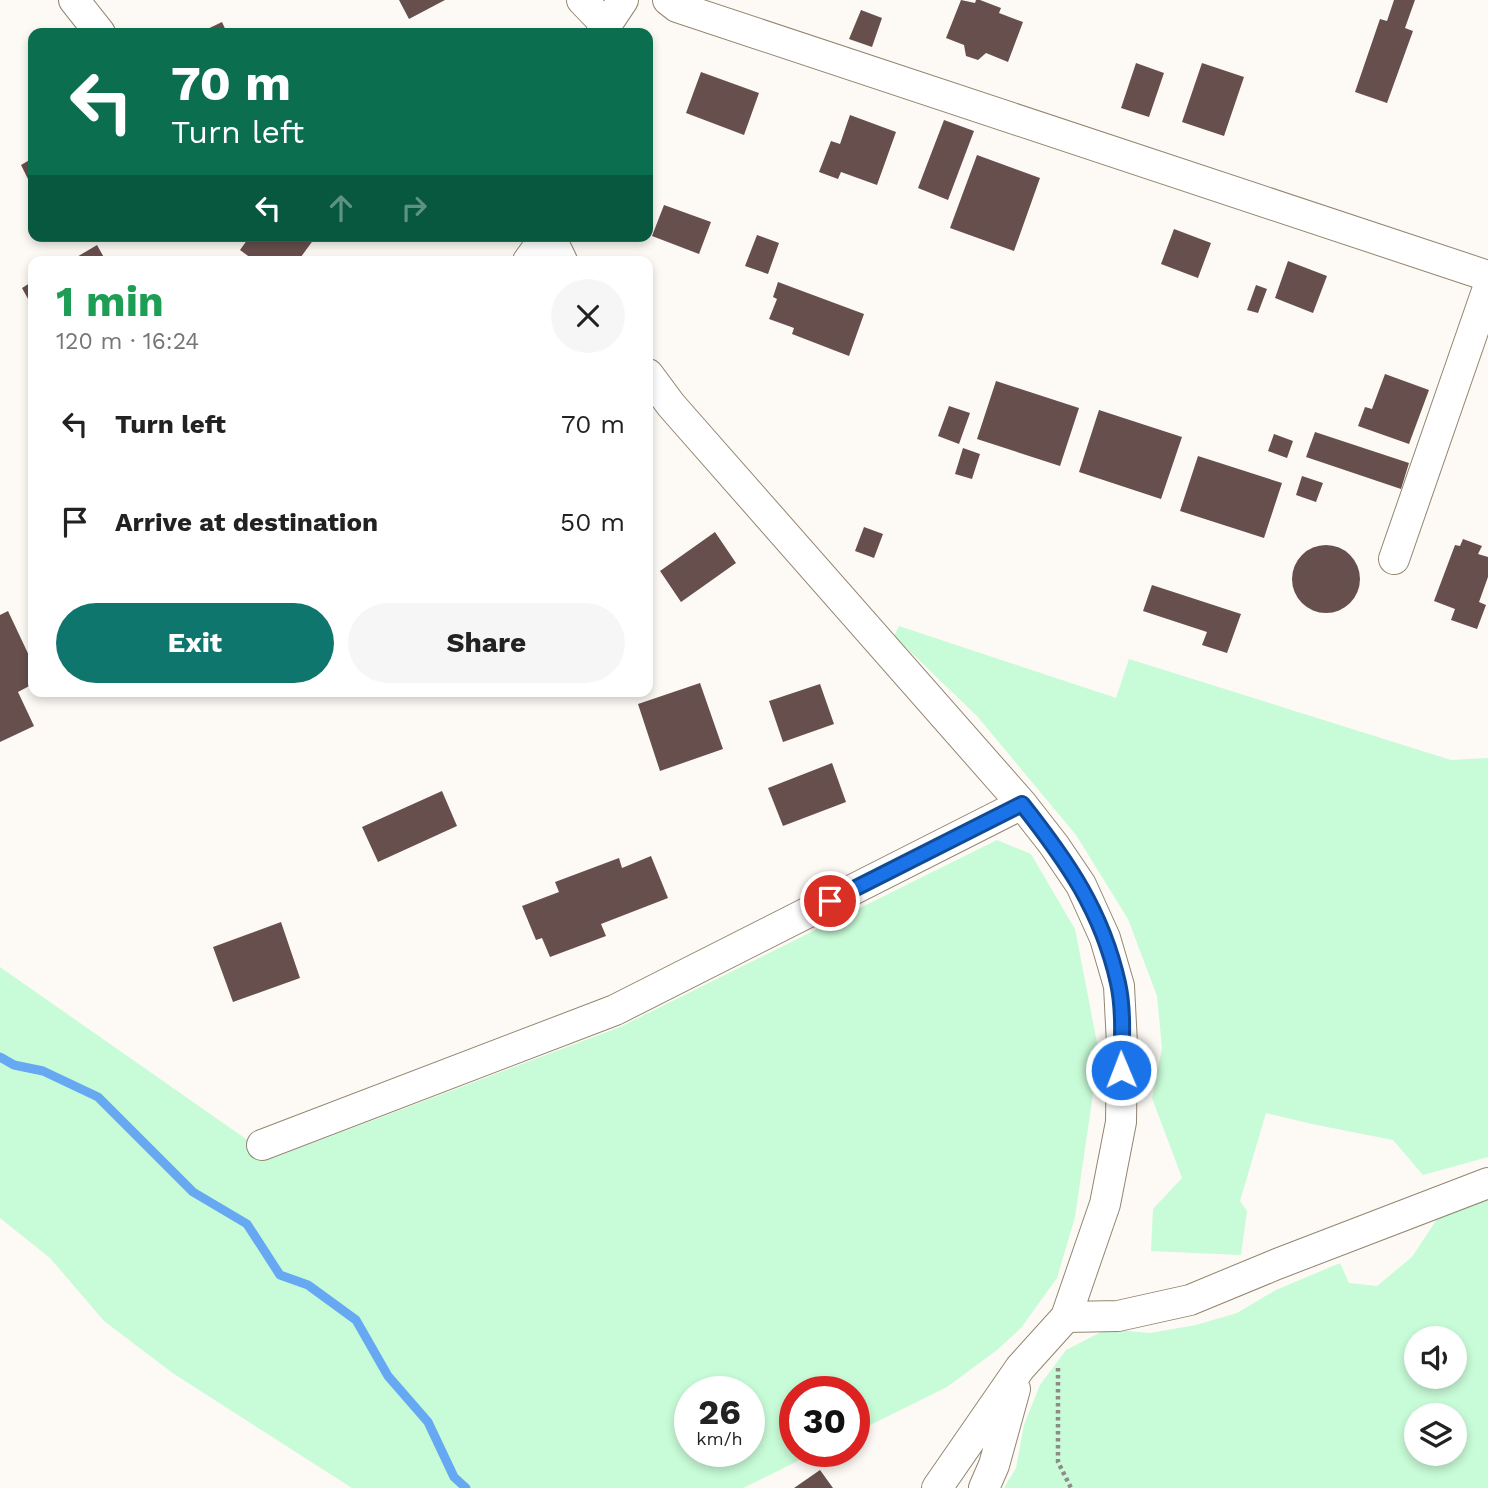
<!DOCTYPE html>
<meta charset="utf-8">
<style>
body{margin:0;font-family:"Work Sans",sans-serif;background:#f6f6f6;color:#222;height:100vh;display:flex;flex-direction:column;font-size:26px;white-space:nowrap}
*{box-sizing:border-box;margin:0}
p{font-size:23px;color:#767676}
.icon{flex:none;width:38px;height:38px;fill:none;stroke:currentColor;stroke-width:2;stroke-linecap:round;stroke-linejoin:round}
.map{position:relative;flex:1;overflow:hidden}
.details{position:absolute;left:28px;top:256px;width:625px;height:441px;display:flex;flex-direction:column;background:#fff;border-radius:14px;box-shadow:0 4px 10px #0003}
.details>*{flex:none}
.hud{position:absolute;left:28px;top:28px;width:625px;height:214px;border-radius:14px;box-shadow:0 4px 10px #0003;background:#0b6e4f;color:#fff;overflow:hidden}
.buttons{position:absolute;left:1404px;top:1326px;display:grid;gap:14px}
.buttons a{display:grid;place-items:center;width:63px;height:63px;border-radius:50%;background:#fff;box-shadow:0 4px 10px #0003;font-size:35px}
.speed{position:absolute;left:674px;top:1376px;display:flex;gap:14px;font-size:35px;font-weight:700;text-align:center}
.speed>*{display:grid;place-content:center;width:91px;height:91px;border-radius:50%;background:#fff;box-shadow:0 4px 10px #0003;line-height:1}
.speed small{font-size:18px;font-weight:400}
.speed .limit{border:10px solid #d22;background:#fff;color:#111}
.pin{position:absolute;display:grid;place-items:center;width:60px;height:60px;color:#fff;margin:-30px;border:4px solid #fff;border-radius:50%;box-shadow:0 2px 7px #0007}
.me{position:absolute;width:77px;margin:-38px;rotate:359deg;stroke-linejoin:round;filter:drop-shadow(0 0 5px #0008)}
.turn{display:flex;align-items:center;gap:24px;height:147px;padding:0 28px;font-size:32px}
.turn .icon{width:91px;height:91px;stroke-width:2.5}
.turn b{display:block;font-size:49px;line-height:60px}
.lanes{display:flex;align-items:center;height:66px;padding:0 28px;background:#0003;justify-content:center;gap:35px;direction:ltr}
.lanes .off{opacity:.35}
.round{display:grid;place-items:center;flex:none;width:74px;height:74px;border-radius:37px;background:#f6f6f6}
.headline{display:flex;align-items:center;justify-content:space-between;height:119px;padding:0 28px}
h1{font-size:42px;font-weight:700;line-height:52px;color:#1e9e55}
.action{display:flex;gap:14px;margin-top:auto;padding:14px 28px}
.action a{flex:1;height:80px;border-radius:42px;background:#0f766e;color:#fff;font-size:28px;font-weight:700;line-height:80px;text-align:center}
.action a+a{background:#f6f6f6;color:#222}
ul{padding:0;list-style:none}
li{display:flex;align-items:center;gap:21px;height:98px;padding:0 28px}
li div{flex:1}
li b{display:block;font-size:26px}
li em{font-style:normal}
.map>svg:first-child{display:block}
</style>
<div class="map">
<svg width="1488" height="1488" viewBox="0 0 1488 1488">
<rect width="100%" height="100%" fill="#fdfaf5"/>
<path fill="#c8fbd7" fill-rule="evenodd" d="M899,626L1116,698L1129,659L1451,760L1488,758V1157L1423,1175L1393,1140L1312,1124L1266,1113L1240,1201L1247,1211L1241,1255L1151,1251L1153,1209L1182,1178L1152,1098L1162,1048L1157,996L1128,919L1076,835L977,716L894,636Z
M997,840L1031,854L1075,929L1099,1053L1075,1217L1057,1278L1021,1328L997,1350L947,1387L854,1433V1391H794V1451H818L743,1488H352L174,1374L104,1321L50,1258L0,1218V967L273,1158L620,1027ZM690,1391H749V1451H690Z
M1488,1195V1488H1004L1016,1468L1024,1425L1040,1385L1066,1350L1107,1329L1150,1333L1196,1325L1237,1313L1276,1290L1340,1263L1349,1283L1377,1286L1412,1257L1437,1219ZM1416,1339H1454V1377H1416ZM1416,1416H1454V1454H1416Z"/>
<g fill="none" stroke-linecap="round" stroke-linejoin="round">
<path stroke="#67a8f3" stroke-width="9" d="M0,1057L14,1065L43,1071L98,1097L193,1192L247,1224L280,1275L308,1285L356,1320L388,1376L428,1422L454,1477L466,1488"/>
</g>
<path fill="#674f4d" d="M399,0H445L409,19Z
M961,0L975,3L976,0H980L1001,8L999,13L1023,22L1008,62L986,53L978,60L966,56L964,45L946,38Z
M1394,0H1415L1405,28L1413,31L1387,103L1355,92L1380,19L1387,21Z
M861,10L882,18L872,47L849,39Z
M222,22L227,33H199Z
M1136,63L1164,73L1149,117L1121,108Z
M1202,63L1244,77L1224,136L1182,122Z
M701,72L759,93L744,135L686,113Z
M850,115L896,132L877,185L841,172L838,179L819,172L831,141L840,144Z
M944,120L974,131L948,200L918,188Z
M977,155L1040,178L1014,251L950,228Z
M33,158V189L21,165Z
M664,205L711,222L699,254L652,236Z
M1174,229L1211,243L1198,278L1161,264Z
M757,235L779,243L768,274L745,266Z
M250,236H311L314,239L298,261H255L240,250Z
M97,245L106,261H70Z
M1288,261L1327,276L1313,313L1275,298Z
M33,281V308L22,288Z
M778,282L864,314L849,356L792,334L794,328L769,319L777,299L773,297Z
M1256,285L1267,289L1258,313L1247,310Z
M1385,374L1429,390L1409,444L1358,426L1365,407L1372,409Z
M996,381L1079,408L1060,466L977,439Z
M949,406L970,413L959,444L938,436Z
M1099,410L1182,437L1161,499L1079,472Z
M1315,432L1409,463L1401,489L1306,457Z
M1274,434L1293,441L1287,458L1268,451Z
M963,448L980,454L972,479L955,474Z
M1198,456L1282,483L1264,538L1180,511Z
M1302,476L1323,483L1316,502L1296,495Z
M864,527L883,534L874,558L855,551Z
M715,532L736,563L681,602L660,571Z
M1463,539L1482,546L1478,554L1488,557V577L1479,602L1486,605L1477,629L1451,620L1455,609L1434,601L1455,545L1460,546Z
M1292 579a34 34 0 1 1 68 0a34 34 0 1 1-68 0Z
M1152,585L1241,614L1227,653L1202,645L1207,632L1143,611Z
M8,611L33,664V684L18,692L34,726L0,742V615Z
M700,683L723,749L660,771L638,704Z
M820,684L834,724L783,742L769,701Z
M832,763L846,802L783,826L768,788Z
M442,791L457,826L378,862L362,827Z
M651,856L668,898L601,924L606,936L550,957L542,938L536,940L522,906L559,892L555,882L619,858L622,868Z
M281,922L300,978L233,1002L213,947Z
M820,1470L833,1488H794Z"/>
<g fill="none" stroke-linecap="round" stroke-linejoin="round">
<g stroke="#938571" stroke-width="32">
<path id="minor" d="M74,0L100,33
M582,0L606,25
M668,0L677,7L1488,276
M601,33L623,0
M550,236L562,261
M528,261L546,236
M648,374L671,405L1022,804L1054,845L1081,885L1105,938L1119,986L1122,1044L1121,1122L1105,1204L1066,1317L1020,1368L937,1488
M1394,559L1488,288
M262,1145L615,1010L1022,804
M1066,1317L1118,1316L1190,1300L1277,1264L1488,1183
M984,1488L994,1465L1015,1389"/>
</g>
<path stroke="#8f8c86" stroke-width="4.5" stroke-dasharray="3.5 3.5" stroke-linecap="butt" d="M1058,1368V1462L1071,1488"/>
<use href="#minor" stroke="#fff" stroke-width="30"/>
</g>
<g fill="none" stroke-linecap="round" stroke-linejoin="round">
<g stroke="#114b97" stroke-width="18">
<path id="route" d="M830,901L1022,804C1067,861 1102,911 1118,983C1124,1010 1122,1042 1121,1070"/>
</g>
<use href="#route" stroke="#1a73e8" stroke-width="12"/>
</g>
</svg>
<div class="buttons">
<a><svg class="icon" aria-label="sound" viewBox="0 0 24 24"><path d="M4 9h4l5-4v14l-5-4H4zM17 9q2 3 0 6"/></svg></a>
<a><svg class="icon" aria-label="layers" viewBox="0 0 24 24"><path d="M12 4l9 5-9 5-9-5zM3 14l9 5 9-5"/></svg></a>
</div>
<div class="speed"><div>26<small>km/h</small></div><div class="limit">30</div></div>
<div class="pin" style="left:830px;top:901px;background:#d93025"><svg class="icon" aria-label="arrive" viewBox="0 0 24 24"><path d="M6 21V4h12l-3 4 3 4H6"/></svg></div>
<svg class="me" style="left:1121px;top:1070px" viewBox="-20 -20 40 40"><circle r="17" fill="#1a73e8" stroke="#fff" stroke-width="3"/><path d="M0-11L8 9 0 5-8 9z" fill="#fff"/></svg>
<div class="hud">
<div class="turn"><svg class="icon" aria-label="left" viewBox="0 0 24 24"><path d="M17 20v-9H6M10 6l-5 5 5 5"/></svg><div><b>70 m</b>Turn left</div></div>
<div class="lanes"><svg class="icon" aria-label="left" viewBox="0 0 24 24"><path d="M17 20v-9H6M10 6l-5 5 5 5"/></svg><svg class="icon off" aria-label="ahead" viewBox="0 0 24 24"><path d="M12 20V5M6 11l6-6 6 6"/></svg><svg class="icon off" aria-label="right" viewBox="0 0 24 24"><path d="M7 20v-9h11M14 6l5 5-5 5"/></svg></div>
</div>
<section class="details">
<div class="headline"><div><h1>1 min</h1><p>120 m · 16:24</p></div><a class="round"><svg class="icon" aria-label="close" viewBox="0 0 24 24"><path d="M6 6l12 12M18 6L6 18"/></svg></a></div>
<ul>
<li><svg class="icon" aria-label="left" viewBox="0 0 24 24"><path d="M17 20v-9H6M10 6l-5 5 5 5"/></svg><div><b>Turn left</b></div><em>70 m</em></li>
<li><svg class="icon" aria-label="arrive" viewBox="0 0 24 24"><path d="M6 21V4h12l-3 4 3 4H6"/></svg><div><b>Arrive at destination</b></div><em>50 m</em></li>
</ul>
<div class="action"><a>Exit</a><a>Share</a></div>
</section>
</div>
